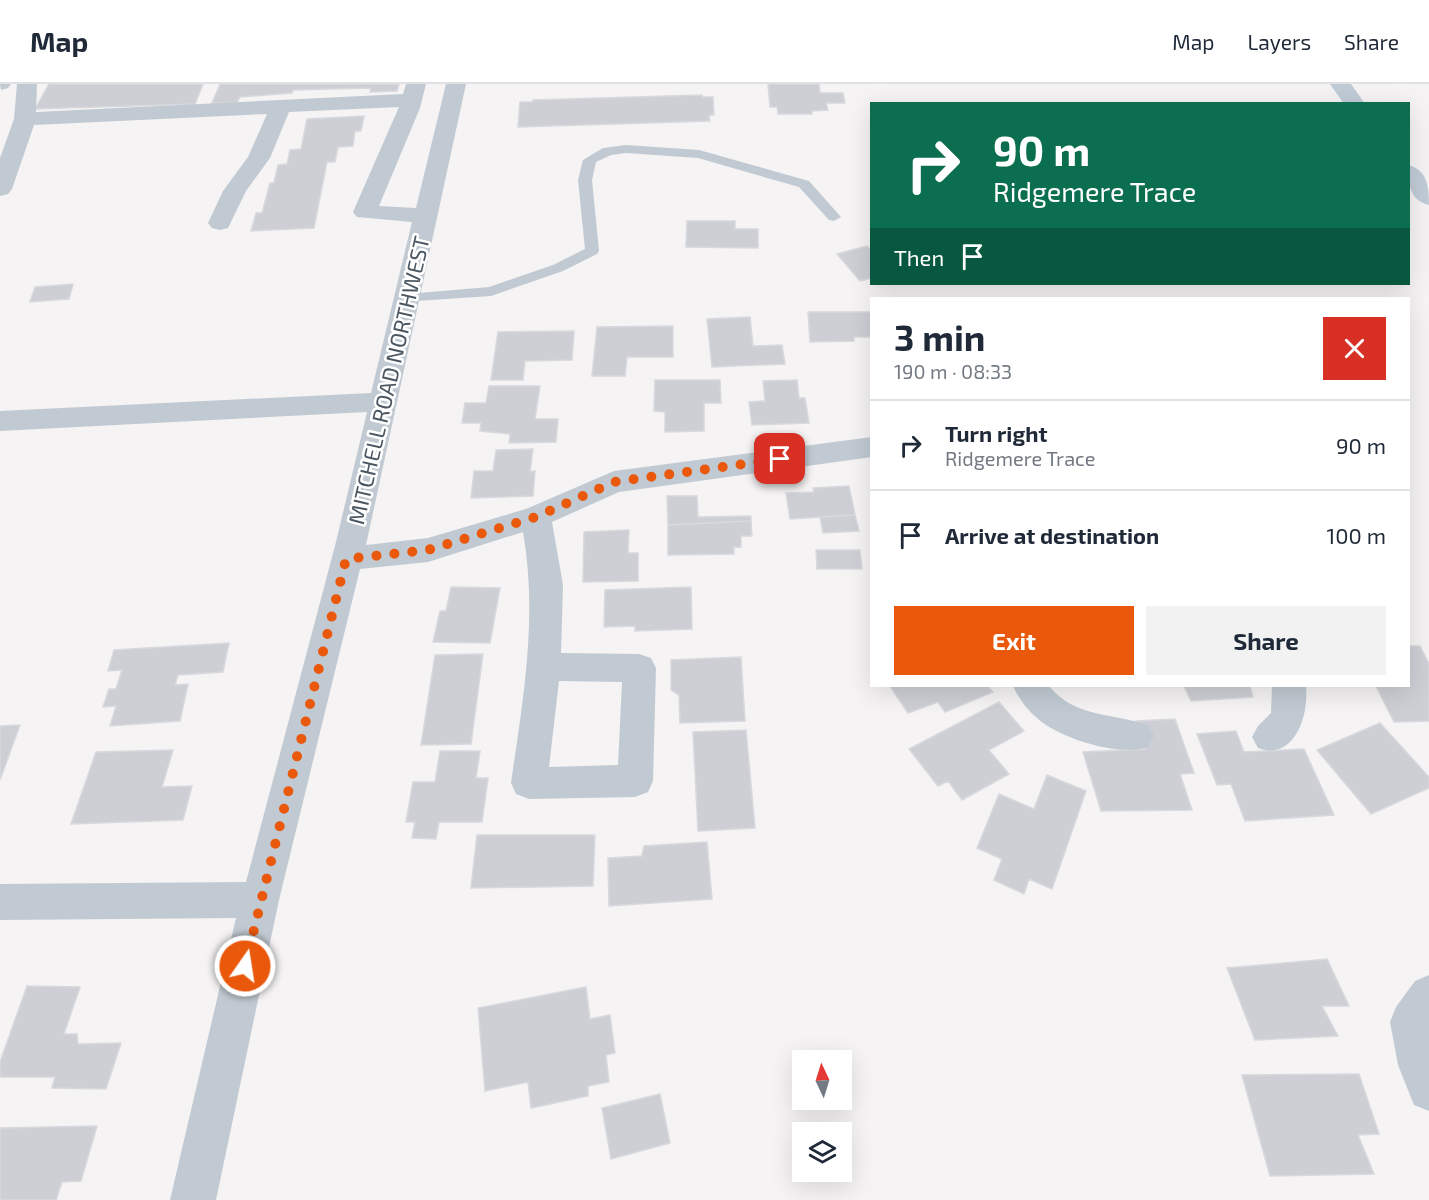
<!DOCTYPE html>
<meta charset="utf-8">
<style>
body{margin:0;font-family:"Exo 2",sans-serif;background:#f2f2f3;color:#1f2937;height:100vh;display:flex;flex-direction:column;font-size:22px;white-space:nowrap}
*{box-sizing:border-box;margin:0}
p{font-size:20px;color:#747a83}
.icon{flex:none;width:33px;height:33px;fill:none;stroke:currentColor;stroke-width:2;stroke-linecap:round;stroke-linejoin:round}
.map{position:relative;flex:1;overflow:hidden}
.side{position:absolute;left:870px;top:213px;width:540px;height:390px;display:flex;flex-direction:column;background:#fff;border-radius:0px;box-shadow:0 6px 24px #0002}
.side>*{flex:none}
.guide{position:absolute;left:870px;top:18px;width:540px;height:183px;border-radius:0px;box-shadow:0 6px 24px #0002;background:#0b6e4f;color:#fff;overflow:hidden}
.needle{width:39px;rotate:356deg}
.controls{position:absolute;left:792px;top:966px;display:grid;gap:12px}
.controls a{display:grid;place-items:center;width:60px;height:60px;border-radius:0px;background:#fff;box-shadow:0 6px 24px #0002;font-size:30px}
.pin{position:absolute;display:grid;place-items:center;width:51px;height:51px;color:#fff;margin:-26px;border-radius:12px;box-shadow:0 3px 9px #0006}
.me{position:absolute;width:66px;margin:-33px;rotate:13deg;stroke-linejoin:round;filter:drop-shadow(0 0 4px #0008)}
.turn{display:flex;align-items:center;gap:21px;height:126px;padding:0 24px;font-size:27px}
.turn .icon{width:78px;height:78px;stroke-width:2.5}
.turn b{display:block;font-size:42px;line-height:51px}
.then{display:flex;align-items:center;height:57px;padding:0 24px;background:#0003;gap:12px;font-size:22px}
.round{display:grid;place-items:center;flex:none;width:63px;height:63px;border-radius:0px;background:#f2f2f3}
.summary{display:flex;align-items:center;justify-content:space-between;height:102px;padding:0 24px}
h1{font-size:36px;font-weight:700;line-height:45px}
.cta{display:flex;gap:12px;margin-top:auto;padding:12px 24px}
.cta a{flex:1;height:69px;border-radius:0px;background:#ea580c;color:#fff;font-size:24px;font-weight:700;line-height:69px;text-align:center}
.cta a+a{background:#f2f2f3;color:#1f2937}
ul{padding:0;list-style:none}
li{display:flex;align-items:center;gap:18px;height:90px;padding:0 24px;border-top:2px solid #e0e1e3}
li div{flex:1}
li b{display:block;font-size:22px}
li em{font-style:normal}
header{display:flex;align-items:center;gap:36px;box-sizing:border-box;height:84px;padding:0 30px;background:#fff;border-bottom:2px solid #e0e1e3}
header strong{font-size:28px}
nav{display:flex;gap:33px;margin-inline-start:auto;font-size:21px}
.map>svg:first-child{display:block}
</style>
<header>
<strong>Map</strong>
<nav><a>Map</a><a>Layers</a><a>Share</a></nav>
</header>
<div class="map">
<svg width="1429" height="1116" viewBox="0 0 1429 1116">
<rect width="100%" height="100%" fill="#f5f3f3"/>
<path fill="#cdcfd5" stroke="#d7d9de" stroke-width="1.5" d="M49,0H203L195,20L35,25Z
M220,0H399L397,7L370,8L371,4L293,6L292,9L240,13L237,19H212Z
M768,0H819L820,9H843L845,19H826L828,26L812,27V30H778L777,23H770Z
M702,11V13H713L714,31H709L710,37L518,43L520,18H533V16Z
M364,32L361,47H355L353,62L338,63L335,78H327L314,144L251,147L256,129H262L270,99H274L278,81L287,80L290,66L301,65L307,35Z
M687,137H735V145H758V164L686,163Z
M867,162L872,167V194L860,197L837,170Z
M73,200L69,215L30,218L35,203Z
M808,228H872V253H854V257L810,258Z
M750,233L753,262L782,261L785,280L712,283L707,235Z
M673,242V273H627L625,292H592L597,243Z
M574,247L572,276L525,277L523,296H491L498,248Z
M655,296H720L721,319H704V347L665,348V328L654,327Z
M797,296L799,314H805L809,339L752,341L749,318L765,317L763,297Z
M489,302H540L535,335H558L556,358L509,359L510,350L480,347L481,339H462L465,319H486Z
M533,365L530,388L535,387L533,412L471,414L474,387H493L496,366Z
M849,402L855,431L790,435L786,409L814,408L813,404Z
M667,412H697L698,433L751,432V437L668,441Z
M855,431L859,447L823,449L820,433Z
M751,437L752,452H741V463H734V470L668,471V441Z
M629,446L628,469H638V497L583,498L584,448Z
M816,466H860L862,485H817Z
M451,503L500,504L490,559L433,558L440,527H446Z
M691,503L692,545L635,547V542L604,543L605,506Z
M229,559L223,588L178,591L175,601L188,600L180,637L110,642L116,622L103,623L109,605H116L122,586L108,587L114,566Z
M1408,562H1420L1429,580V637L1394,638L1376,602H1408Z
M483,570L471,660L421,661L435,571Z
M741,573L745,637L680,639L679,611L671,606V576Z
M890,602H988L993,608L945,628L938,618L908,629Z
M1184,602H1250L1253,613L1191,617Z
M999,618L1024,647L989,666L1009,690L962,716L948,697L938,702L909,665Z
M1175,635L1194,689L1180,690L1192,726L1101,727L1083,668L1145,665L1136,637Z
M1380,639L1429,693V704L1371,730L1317,666Z
M20,641L0,696V642Z
M746,646L755,744L698,747L693,648Z
M1236,647L1244,668L1304,665L1334,731L1245,737L1231,700L1217,701L1197,650Z
M173,666L162,703L192,702L183,736L71,740L96,668Z
M440,667H480L476,694H488L482,738H439L436,755L412,754L415,738H406L413,698H435Z
M1047,691L1086,707L1052,805L1029,795L1024,810L994,796L1002,775L977,764L999,710L1034,725Z
M477,751H595L593,802L471,804Z
M707,758L712,815L609,822L608,774L642,772L644,762Z
M1327,875L1349,922H1322L1338,952L1255,956L1227,884Z
M27,902L80,903L64,950H77L78,960L121,959L106,1005L52,1004L55,993H0V978Z
M586,903L590,935L610,931L615,969L606,971L609,998L588,1002V1012L531,1024L528,998L485,1007L478,924Z
M1359,990L1379,1050L1358,1051L1374,1090L1270,1092L1242,991Z
M660,1010L670,1059L611,1075L602,1024Z
M97,1042L81,1097L62,1098L56,1116H0V1044Z"/>
<g fill="none" stroke-linecap="round" stroke-linejoin="round">
<path fill="#c1cad2" fill-rule="evenodd" d="M626,61L699,66L809,97L841,133L834,137L829,136L799,103L698,74L626,69L611,71L596,78L592,96L599,167L597,170L563,187L491,212L402,218L399,215L407,210L489,203L553,181L585,165L578,96L583,76L603,64Z"/>
<path fill="#c1cad2" fill-rule="evenodd" d="M0,0H11L8,4L1,6Z
M17,0H37L36,28L403,10L406,0H426L420,24L379,122L416,124L446,0H466L366,461L428,454L526,425L614,387L872,353V373L619,408L552,438L563,501L561,569L639,570L651,574L656,584L653,697L648,708L635,713L529,715L516,710L511,699C523,615 538,533 523,448L428,478L360,485L279,816L216,1116H170L236,834L0,836V800L246,798L336,458L367,328L0,347V327L371,309L412,138L357,133L353,128L399,23L289,28L270,74L246,107L228,144L220,146L212,144L208,139L223,107L248,73L267,30L34,41L12,105L8,110L0,112V74L14,35ZM559,597L622,598L618,681L549,683Z
M1013,602H1049C1075,634 1113,629 1148,641L1154,652L1148,663C1120,673 1061,655 1038,635C1027,626 1019,615 1013,602Z
M1272,602H1306C1309,631 1295,677 1258,664L1252,653L1258,642L1271,629Z
M1429,891V1027L1414,1021L1398,981L1390,938L1396,923L1415,897Z"/>
<path fill="#c1cbd6" fill-rule="evenodd" d="M1330,0H1351L1365,20H1344Z
M1408,81C1428,86 1429,104 1429,121C1409,116 1408,99 1408,81Z"/>
</g>
<g fill="none" stroke-linecap="round" stroke-linejoin="round">
<path stroke="#ea580c" stroke-width="10" stroke-dasharray="0 18" d="M245,882L346,475L428,466L536,433L614,398L780,375"/>
</g>
<g text-anchor="middle" dominant-baseline="central" stroke-width="5" stroke-linejoin="round" paint-order="stroke">
<g font-size="22" fill="#4a5661" stroke="#fff">
<text transform="translate(388 296) rotate(-77)">MITCHELL ROAD NORTHWEST</text>
</g>
</g>
</svg>
<div class="controls">
<a><svg class="needle" viewBox="-14 -14 28 28"><path d="M0-13l5 13h-10z" fill="#e53935"/><path d="M0 13l5-13h-10z" fill="#747a83"/></svg></a>
<a><svg class="icon" aria-label="layers" viewBox="0 0 24 24"><path d="M12 4l9 5-9 5-9-5zM3 14l9 5 9-5"/></svg></a>
</div>
<div class="pin" style="left:780px;top:375px;background:#d93025"><svg class="icon" aria-label="arrive" viewBox="0 0 24 24"><path d="M6 21V4h12l-3 4 3 4H6"/></svg></div>
<svg class="me" style="left:245px;top:882px" viewBox="-20 -20 40 40"><circle r="17" fill="#ea580c" stroke="#fff" stroke-width="3"/><path d="M0-11L8 9 0 5-8 9z" fill="#fff"/></svg>
<div class="guide">
<div class="turn"><svg class="icon" aria-label="right" viewBox="0 0 24 24"><path d="M7 20v-9h11M14 6l5 5-5 5"/></svg><div><b>90 m</b>Ridgemere Trace</div></div>
<div class="then">Then<svg class="icon" aria-label="arrive" viewBox="0 0 24 24"><path d="M6 21V4h12l-3 4 3 4H6"/></svg></div>
</div>
<section class="side">
<div class="summary"><div><h1>3 min</h1><p>190 m · 08:33</p></div><a class="round" style="background:#d93025;color:#fff"><svg class="icon" aria-label="close" viewBox="0 0 24 24"><path d="M6 6l12 12M18 6L6 18"/></svg></a></div>
<ul>
<li><svg class="icon" aria-label="right" viewBox="0 0 24 24"><path d="M7 20v-9h11M14 6l5 5-5 5"/></svg><div><b>Turn right</b><p>Ridgemere Trace</p></div><em>90 m</em></li>
<li><svg class="icon" aria-label="arrive" viewBox="0 0 24 24"><path d="M6 21V4h12l-3 4 3 4H6"/></svg><div><b>Arrive at destination</b></div><em>100 m</em></li>
</ul>
<div class="cta"><a>Exit</a><a>Share</a></div>
</section>
</div>
